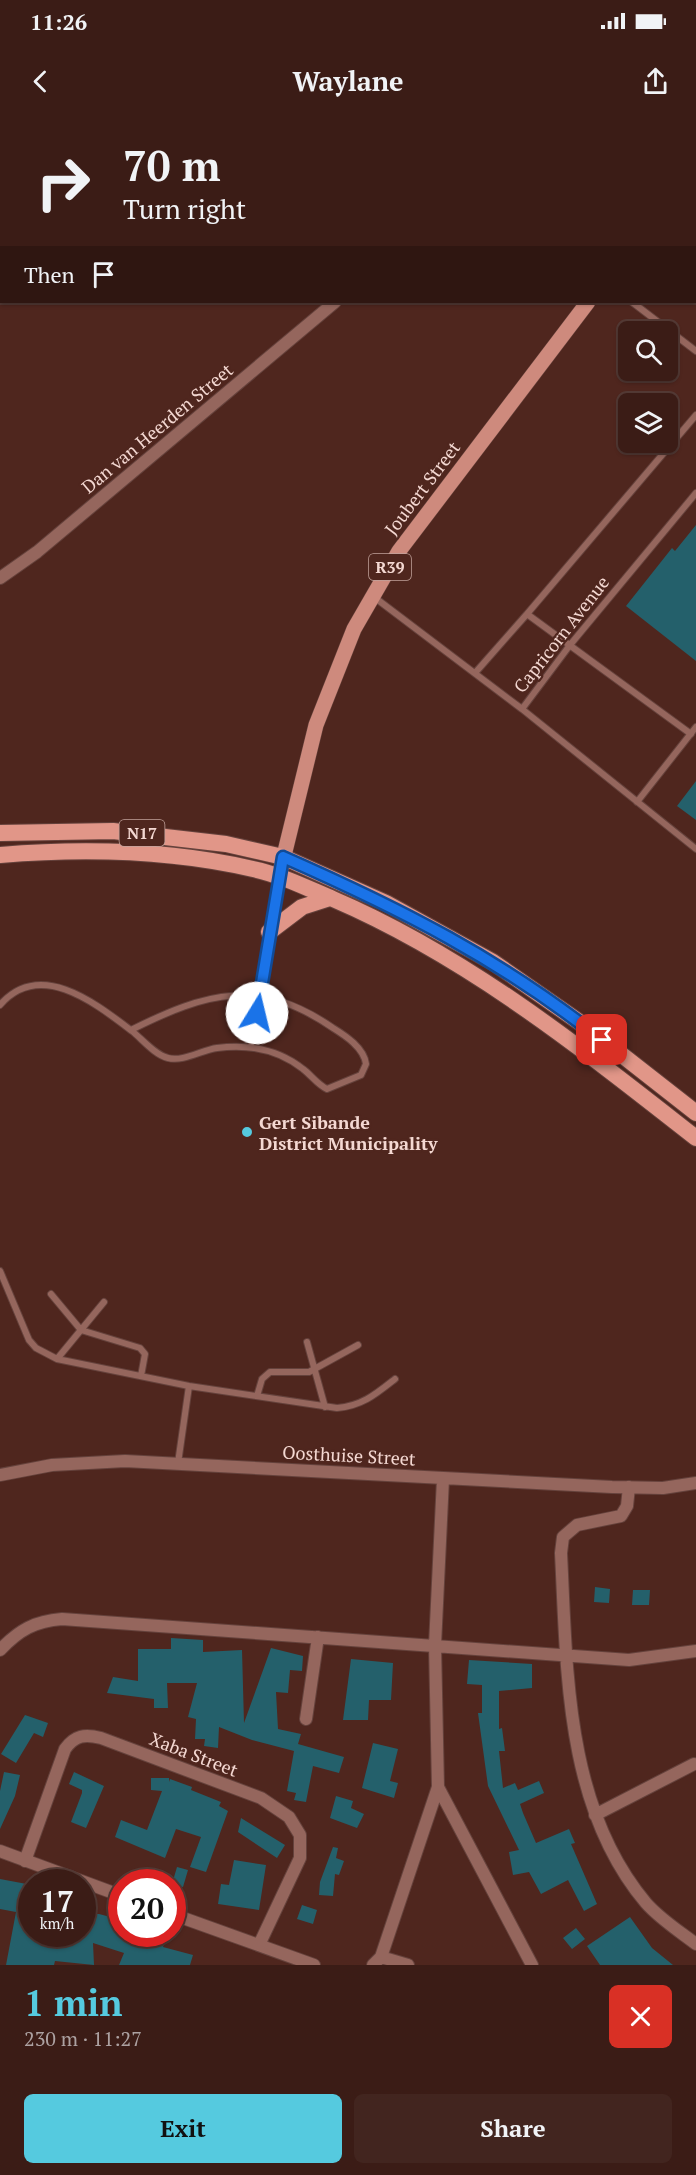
<!DOCTYPE html>
<meta charset="utf-8">
<style>
body{margin:0;font-family:"PT Serif",serif;background:#42251f;color:#f1f3f6;height:100vh;display:flex;flex-direction:column;font-size:22px;white-space:nowrap}
*{box-sizing:border-box;margin:0}
p{font-size:20px;color:#aca1a1}
.icon{flex:none;width:33px;height:33px;fill:none;stroke:currentColor;stroke-width:2;stroke-linecap:round;stroke-linejoin:round}
.map{position:relative;height:1845px;overflow:hidden}
.side{display:flex;flex-direction:column;background:#3b1c16;flex:1}
.side>*{flex:none}
.top-card{position:absolute;left:0px;top:0px;width:696px;height:183px;box-shadow:0 2px 4px #0004,0 0 0 2px #543a35;background:#3b1c16;color:#f1f3f6;overflow:hidden}
.fabs{position:absolute;left:618px;top:201px;display:grid;gap:12px}
.fabs a{display:grid;place-items:center;width:60px;height:60px;border-radius:9px;background:#3b1c16;box-shadow:0 2px 4px #0004,0 0 0 2px #543a35;font-size:30px}
.speed{position:absolute;left:18px;top:1749px;display:flex;gap:12px;font-size:30px;font-weight:700;text-align:center}
.speed>*{display:grid;place-content:center;width:78px;height:78px;border-radius:50%;background:#3b1c16;box-shadow:0 2px 4px #0004,0 0 0 2px #543a35;line-height:1}
.speed small{font-size:15px;font-weight:400}
.speed .limit{border:9px solid #d22;background:#fff;color:#111}
.pin{position:absolute;display:grid;place-items:center;width:51px;height:51px;color:#fff;margin:-26px;border-radius:12px;box-shadow:0 3px 9px #0006}
.me{position:absolute;width:66px;margin:-33px;rotate:9deg;stroke-linejoin:round;filter:drop-shadow(0 0 4px #0008)}
.turn{display:flex;align-items:center;gap:21px;height:126px;padding:0 24px;font-size:27px}
.turn .icon{width:78px;height:78px;stroke-width:2.5}
.turn b{display:block;font-size:42px;line-height:51px}
.then{display:flex;align-items:center;height:57px;padding:0 24px;background:#0003;gap:12px;font-size:22px}
.round{display:grid;place-items:center;flex:none;width:63px;height:63px;border-radius:9px;background:#42251f}
.headline{display:flex;align-items:center;justify-content:space-between;height:102px;padding:0 24px}
h1{font-size:36px;font-weight:600;line-height:45px;color:#55cadf}
.cta{display:flex;gap:12px;margin-top:auto;padding:12px 24px}
.cta a{flex:1;height:69px;border-radius:9px;background:#55cadf;color:#111;font-size:24px;font-weight:600;line-height:69px;text-align:center}
.cta a+a{background:#42251f;color:#f1f3f6}
.status{display:flex;justify-content:space-between;align-items:center;height:42px;padding:0 30px;background:#3b1c16;direction:ltr}
.status svg{height:16px;fill:currentColor}
header{display:flex;justify-content:space-between;align-items:center;height:78px;padding:0 24px;background:#3b1c16;font-size:27px;font-weight:600}
.map>svg:first-child{display:block}
</style>
<div class="status"><b>11:26</b><svg viewBox="0 0 49 12"><path d="M0 12V9h3v3zM5 12V6h3v6zM10 12V3h3v9zM15 12V0h3v12zM26 1h20v11H26zM47 4h2v5h-2z"/></svg></div>
<header><svg class="icon" aria-label="back" viewBox="0 0 24 24"><path d="M15 5l-7 7 7 7"/></svg>Waylane<svg class="icon" aria-label="share" viewBox="0 0 24 24"><path d="M12 15V3M7 8l5-5 5 5M5 13v7h14v-7"/></svg></header>
<div class="map">
<svg width="696" height="1845" viewBox="0 0 696 1845">
<rect width="100%" height="100%" fill="#4f261e"/>
<path fill="#24606b" d="M696,405V541L626,486L672,428L675,431Z
M696,661V700L677,686Z
M595,1467L610,1469L609,1483L594,1482Z
M633,1470H650L649,1485H632Z
M171,1518L203,1520V1532L242,1530L244,1603L271,1528L303,1536L302,1551L290,1550L288,1573L276,1572L278,1609L301,1614L298,1624L344,1637L339,1653L313,1646L306,1682L294,1680L296,1673L287,1671L294,1631L252,1620L219,1607L218,1628L204,1626L205,1619H195L196,1599L188,1597L197,1563H167L168,1588H154V1579L107,1573L113,1557L138,1561V1529H171Z
M351,1539L393,1543L391,1580H369L368,1600H343Z
M469,1540L532,1544V1568L499,1571V1609L502,1608L505,1631H499L503,1668L515,1663L518,1670L539,1661L544,1673L520,1684L523,1693L536,1723L569,1709L575,1723L571,1724L597,1784L584,1791L568,1760L541,1774L529,1752L513,1755L509,1732L519,1730L488,1666L478,1593H482V1565L467,1564Z
M25,1595L48,1603L43,1617L34,1613L16,1643L1,1634Z
M373,1623L398,1629L390,1661L398,1663L394,1678L362,1668Z
M4,1652L20,1655L15,1676L0,1709V1671Z
M74,1652L104,1666L86,1708L71,1702L82,1673V1670L69,1664Z
M151,1658H169V1662L170,1659L192,1667L191,1670L221,1682L219,1686L228,1691L206,1752L190,1747L201,1717L176,1709L165,1738L115,1717L121,1700L147,1710L162,1671L151,1670Z
M336,1676L353,1681L351,1688L364,1694L357,1708L330,1698Z
M241,1698L285,1725L277,1738L238,1712Z
M333,1727L338,1728L336,1738L344,1741L339,1755L335,1754L333,1776L319,1775L320,1762Z
M234,1740L266,1745L259,1790L218,1784L221,1764L229,1765Z
M177,1747L188,1750L183,1767L172,1764Z
M0,1759L32,1765V1814H67L82,1817V1794H99L122,1800V1814H168L163,1827L193,1835L190,1845H119L124,1833L93,1823L94,1845L55,1841L54,1845H6L16,1792L0,1789Z
M302,1785L317,1790L313,1804L297,1799Z
M630,1797L652,1828L673,1845H600L587,1826Z
M576,1808L585,1819L572,1829L563,1818Z"/>
<g fill="none" stroke-linecap="round" stroke-linejoin="round">
<g stroke="#65423c" stroke-width="8">
<path id="service" d="M632,182L696,231
M696,373L570,525L522,589L696,729
M374,477L522,589
M475,553L527,494
M691,614L527,494L696,295
M637,682L696,607
M0,885C40,839 95,883 132,911C142,919 155,935 168,938C183,942 202,930 217,928C248,924 278,929 303,949C311,955 318,965 327,969L361,955L366,944C364,928 346,916 333,908C259,857 207,872 131,910
M251,927L278,758
M0,1151L29,1220L36,1228L57,1239L189,1266L337,1288C362,1286 376,1274 395,1259
M51,1174L81,1210L140,1228L145,1234L141,1256
M307,1222L325,1287
M57,1239L104,1182
M257,1276L262,1259L270,1252H309L358,1225
M178,1343L189,1266"/>
</g>
<g stroke="#65423c" stroke-width="14">
<path id="minor" d="M168,2L169,0
M488,2L489,0
M0,168L2,170
M0,458L37,432L335,182
M0,1355L52,1345L125,1341L612,1367L663,1368L696,1363
M629,1367L627,1386L621,1396L577,1405L563,1417L561,1433C567,1551 565,1687 646,1783C660,1799 679,1811 696,1824
M0,1530C19,1510 35,1501 62,1499L629,1540L696,1531
M306,1599L318,1517
M438,1667L532,1845
M595,1695L694,1644
M0,1731L122,1776
M25,1741L65,1629C75,1615 85,1614 101,1618L261,1678L289,1697L300,1715V1738L259,1825
M172,1794L314,1845
M381,1837L408,1845
M373,1845L381,1837L438,1667L435,1525L443,1359"/>
</g>
<g stroke="#65423c" stroke-width="16">
<path id="primary" d="M694,43L696,41
M279,756L316,605L354,509L399,431L588,182"/>
</g>
<g stroke="#65423c" stroke-width="18">
<path id="trunk" d="M0,713L113,711L226,724L283,737L386,783L493,842L585,906L696,993
M0,735C84,728 171,730 253,749C281,755 307,768 333,779C468,837 582,929 696,1018
M269,812L302,787L330,778"/>
</g>
<use href="#service" stroke="#95665d" stroke-width="6"/>
<use href="#minor" stroke="#95665d" stroke-width="12"/>
<use href="#primary" stroke="#ce8a7d" stroke-width="15"/>
<use href="#trunk" stroke="#e19688" stroke-width="16"/>
</g>
<g fill="none" stroke-linecap="round" stroke-linejoin="round">
<g stroke="#114b97" stroke-width="15">
<path id="route" d="M257,893L283,737C401,789 500,839 602,920"/>
</g>
<use href="#route" stroke="#1a73e8" stroke-width="10"/>
</g>
<circle fill="#55cadf" stroke="#4f261e" stroke-width="2" cx="247" cy="1012" r="6"/>
<g text-anchor="middle" dominant-baseline="central" stroke-width="4.5" stroke-linejoin="round" paint-order="stroke">
<g fill="#4f261e" stroke="#c2a39c" stroke-width="1.5">
<rect x="369" y="434" width="42" height="26" rx="4.5"/>
<rect x="119.5" y="700" width="45" height="26" rx="4.5"/>
</g>
<g font-size="16" font-weight="bold" fill="#f4d8d2">
<text x="390" y="447">R39</text>
<text x="142" y="713">N17</text>
</g>
<g font-size="18" fill="#f4d8d2" stroke="#4f261e">
<text transform="translate(157 308) rotate(-40)">Dan van Heerden Street</text>
<text transform="translate(422 368) rotate(-53)">Joubert Street</text>
<text transform="translate(561 514) rotate(-52)">Capricorn Avenue</text>
<text transform="translate(349 1335) rotate(3)">Oosthuise Street</text>
<text transform="translate(194 1634) rotate(21)">Xaba Street</text>
</g>
<g font-size="18" font-weight="bold" fill="#f4d8d2" stroke="#4f261e" text-anchor="start">
<text x="259" y="1002">Gert Sibande<tspan x="259" dy="21">District Municipality</tspan></text>
</g>
</g>
</svg>
<div class="fabs">
<a><svg class="icon" aria-label="search" viewBox="0 0 24 24"><circle cx="10" cy="10" r="6"/><path d="M15 15l6 6"/></svg></a>
<a><svg class="icon" aria-label="layers" viewBox="0 0 24 24"><path d="M12 4l9 5-9 5-9-5zM3 14l9 5 9-5"/></svg></a>
</div>
<div class="speed"><div>17<small>km/h</small></div><div class="limit">20</div></div>
<div class="pin" style="left:602px;top:920px;background:#d93025"><svg class="icon" aria-label="arrive" viewBox="0 0 24 24"><path d="M6 21V4h12l-3 4 3 4H6"/></svg></div>
<svg class="me" style="left:257px;top:893px" viewBox="-20 -20 40 40"><circle r="19" fill="#fff"/><path d="M0-13L10 11 0 6-10 11z" fill="#1a73e8"/></svg>
<div class="top-card">
<div class="turn"><svg class="icon" aria-label="right" viewBox="0 0 24 24"><path d="M7 20v-9h11M14 6l5 5-5 5"/></svg><div><b>70 m</b>Turn right</div></div>
<div class="then">Then<svg class="icon" aria-label="arrive" viewBox="0 0 24 24"><path d="M6 21V4h12l-3 4 3 4H6"/></svg></div>
</div>
</div>
<section class="side">
<div class="headline"><div><h1>1 min</h1><p>230 m · 11:27</p></div><a class="round" style="background:#d93025;color:#fff"><svg class="icon" aria-label="close" viewBox="0 0 24 24"><path d="M6 6l12 12M18 6L6 18"/></svg></a></div>
<div class="cta"><a>Exit</a><a>Share</a></div>
</section>
